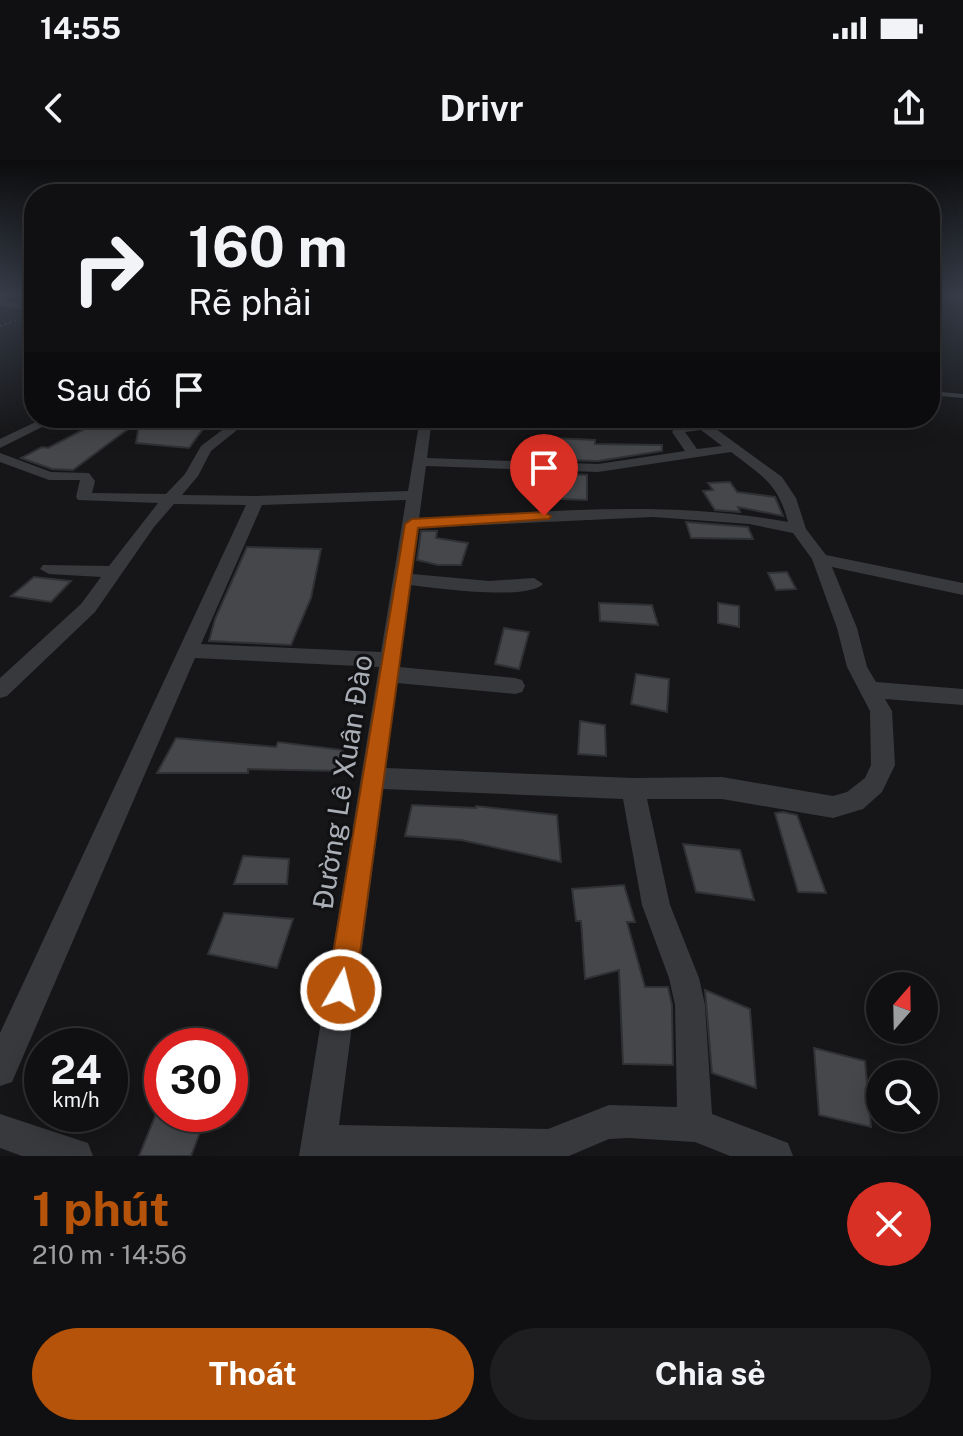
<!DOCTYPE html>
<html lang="vi">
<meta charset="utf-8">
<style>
body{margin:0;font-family:"Public Sans",sans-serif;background:#1e1e20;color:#f1f3f6;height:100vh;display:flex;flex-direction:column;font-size:30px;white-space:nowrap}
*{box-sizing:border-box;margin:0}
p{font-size:26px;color:#9c9d9f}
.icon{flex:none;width:44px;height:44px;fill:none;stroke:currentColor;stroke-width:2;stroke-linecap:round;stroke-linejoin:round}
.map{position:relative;height:996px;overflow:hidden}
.panel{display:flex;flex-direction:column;background:#101012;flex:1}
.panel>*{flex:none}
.top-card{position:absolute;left:24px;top:24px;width:916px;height:244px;border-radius:32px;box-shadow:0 4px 20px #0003,0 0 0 2px #303032;background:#101012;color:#f1f3f6;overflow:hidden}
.needle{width:52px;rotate:20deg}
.tools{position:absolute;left:866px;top:812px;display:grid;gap:16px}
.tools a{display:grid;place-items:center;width:72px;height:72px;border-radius:50%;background:#101012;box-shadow:0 4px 20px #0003,0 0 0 2px #303032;font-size:40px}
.speed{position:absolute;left:24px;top:868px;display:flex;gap:16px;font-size:40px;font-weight:700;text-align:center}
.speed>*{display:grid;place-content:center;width:104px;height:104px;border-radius:50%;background:#101012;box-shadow:0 4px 20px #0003,0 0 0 2px #303032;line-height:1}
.speed small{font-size:20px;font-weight:400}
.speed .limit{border:12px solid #d22;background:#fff;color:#111}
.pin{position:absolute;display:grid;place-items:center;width:68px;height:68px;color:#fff;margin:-82px -34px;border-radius:50% 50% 50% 0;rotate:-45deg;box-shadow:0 0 8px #0007}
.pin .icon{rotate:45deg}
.me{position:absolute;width:88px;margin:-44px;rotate:8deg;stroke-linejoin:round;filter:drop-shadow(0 0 6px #0008)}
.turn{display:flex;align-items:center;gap:28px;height:168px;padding:0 32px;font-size:36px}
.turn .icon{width:104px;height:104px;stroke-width:2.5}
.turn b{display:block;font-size:56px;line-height:68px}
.then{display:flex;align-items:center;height:76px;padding:0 32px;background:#0003;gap:16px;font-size:30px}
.round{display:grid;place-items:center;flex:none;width:84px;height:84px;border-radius:42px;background:#1e1e20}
.overview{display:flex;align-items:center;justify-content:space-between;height:136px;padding:0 32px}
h1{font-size:48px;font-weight:700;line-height:60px;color:#b45309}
.action{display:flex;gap:16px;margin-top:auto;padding:16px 32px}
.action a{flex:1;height:92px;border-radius:48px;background:#b45309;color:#fff;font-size:32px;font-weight:700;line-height:92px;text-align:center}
.action a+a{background:#1e1e20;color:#f1f3f6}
.status{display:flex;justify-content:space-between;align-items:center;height:56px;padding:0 40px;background:#101012;direction:ltr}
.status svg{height:22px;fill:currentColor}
header{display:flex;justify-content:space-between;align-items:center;height:104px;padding:0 32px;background:#101012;font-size:36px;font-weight:700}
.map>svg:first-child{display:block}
</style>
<div class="status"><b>14:55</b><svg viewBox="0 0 49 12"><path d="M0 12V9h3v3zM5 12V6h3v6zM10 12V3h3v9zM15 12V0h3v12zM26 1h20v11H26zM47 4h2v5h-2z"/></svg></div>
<header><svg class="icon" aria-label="back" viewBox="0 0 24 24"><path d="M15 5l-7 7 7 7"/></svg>Drivr<svg class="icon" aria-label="share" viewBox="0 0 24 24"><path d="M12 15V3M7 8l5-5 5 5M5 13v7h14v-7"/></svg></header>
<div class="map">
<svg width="963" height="996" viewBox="0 0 963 996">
<rect width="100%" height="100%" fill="#161618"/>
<path fill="#45474b" stroke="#303134" stroke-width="2" d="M140,258H211L189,288L136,283Z
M98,262L128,269L73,310L52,309L21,298L42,287L48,288Z
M555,278L595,280V284L662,285V291L598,301L563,300Z
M567,314L587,315V340L562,339Z
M730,322L737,332L775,337L783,356L738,347L740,352L715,350L703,331L713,330L708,323Z
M686,362L748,367L753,379L691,378Z
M421,371H437L436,378L468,383L461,405H438L417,400Z
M247,387L321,389L311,438L291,485L209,481L215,459Z
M787,412L796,429L776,430L768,413Z
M34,417L71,421L51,442L11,436Z
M599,443L652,445L658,465L600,461Z
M718,443L739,446V467L718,463Z
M504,468L529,472L519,509L495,504Z
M636,514L669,519L667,552L631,544Z
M580,561L605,565L606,596L578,594Z
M176,578L276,587L278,582L343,590L340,611L248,609V613H157Z
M412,645L476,648V646L557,655L561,702L461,680L405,676Z
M783,652L797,655L826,733L798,732L775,653Z
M683,684L740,690L754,740L696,732Z
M243,696L289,699L287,724H234Z
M624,725L635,762H627L645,827H668L672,845L673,905L623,904L619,810L585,819L581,761H576L572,729Z
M224,753L293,759L277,808L208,794Z
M705,830L750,849L756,928L712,913Z
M814,888L865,901L871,967L819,955Z
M156,954H207L191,996H139Z"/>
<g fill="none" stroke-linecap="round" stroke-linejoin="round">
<path stroke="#3e4043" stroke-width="2" stroke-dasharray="2 3" stroke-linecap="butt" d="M0,166L17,160"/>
<path fill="#38393d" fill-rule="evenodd" d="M930,231L963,234V238L930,235Z"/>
<path fill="#38393d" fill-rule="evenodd" d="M0,140L34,145V151L0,146Z
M44,258H60L0,288V279Z
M96,258H120L127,262L121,266Z
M238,258H252L211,291L198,316L182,335L256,336L408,331L420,258H432L427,298L598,304L685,291L672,272L677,265L692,263L687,258H701L782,317L796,338L806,369L826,395L963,423V435L832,407L857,468L867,507L876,522L963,529V545L885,539L892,551L895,605L882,632L863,649L833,658L722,639H647L670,745L699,818L705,845L712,954L788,983L793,996H730L695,982L629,978L609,979L569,996H299L379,507L195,498L12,922L0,926V873L246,345L174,344L154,367L95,452L7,536L0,538V518L81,444L101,417L49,414L40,409L43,405L109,406L158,343L78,340L76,337L80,320H49L0,302V293L51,312L89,313L95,321L92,333L166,334L185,314L201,286ZM701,270L722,286L697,289L685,272ZM731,292C762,316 778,323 788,362C665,339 543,352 419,359L426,306L598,312ZM406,340L381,492L201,484L262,345ZM653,357L749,364L793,373L812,399L837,468L847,507L870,551L871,605L865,618L847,632L833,636L722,617L633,618L386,608L397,523L515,534L522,532L525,526L522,520L515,518L399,507L410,425C435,428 527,441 543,424L534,418L489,421L412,414L418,368ZM383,629L623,639L642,745L669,818L675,845L677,947L609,945L548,969L339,965Z
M0,954L88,983L93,996H22L0,988Z"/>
</g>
<linearGradient id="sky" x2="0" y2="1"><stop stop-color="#0c0c0d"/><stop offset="0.49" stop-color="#363c48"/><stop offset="1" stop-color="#363c48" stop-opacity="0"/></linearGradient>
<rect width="963" height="276" fill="url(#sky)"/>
<path fill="#b45309" stroke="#753606" stroke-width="2" d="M544,352L551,356L549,359L418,368L355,830L351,840L341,844L331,840L327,830L405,364L412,359Z"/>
<g text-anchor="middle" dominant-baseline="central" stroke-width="6" stroke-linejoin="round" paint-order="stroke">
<g font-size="28" fill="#aaafb7" stroke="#111113">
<text transform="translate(342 622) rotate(-81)">Đường Lê Xuân Đào</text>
</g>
</g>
</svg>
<div class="tools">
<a><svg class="needle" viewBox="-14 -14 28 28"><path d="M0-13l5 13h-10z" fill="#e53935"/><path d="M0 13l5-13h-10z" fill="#9c9d9f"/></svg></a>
<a><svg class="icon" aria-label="search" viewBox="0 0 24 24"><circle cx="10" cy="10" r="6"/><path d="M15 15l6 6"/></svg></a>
</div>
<div class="speed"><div>24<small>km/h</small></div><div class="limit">30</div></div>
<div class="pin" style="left:544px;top:356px;background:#d93025"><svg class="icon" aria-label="arrive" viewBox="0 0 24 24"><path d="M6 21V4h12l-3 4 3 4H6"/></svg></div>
<svg class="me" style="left:341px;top:830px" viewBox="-20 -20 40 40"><circle r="17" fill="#b45309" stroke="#fff" stroke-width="3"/><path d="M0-11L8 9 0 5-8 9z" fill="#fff"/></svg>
<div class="top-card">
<div class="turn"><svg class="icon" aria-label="right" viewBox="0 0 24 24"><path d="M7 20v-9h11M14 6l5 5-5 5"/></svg><div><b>160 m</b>Rẽ phải</div></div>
<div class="then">Sau đó<svg class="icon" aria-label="arrive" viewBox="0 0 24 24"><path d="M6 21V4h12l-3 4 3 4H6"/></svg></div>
</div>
</div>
<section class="panel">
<div class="overview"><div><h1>1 phút</h1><p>210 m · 14:56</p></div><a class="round" style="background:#d93025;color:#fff"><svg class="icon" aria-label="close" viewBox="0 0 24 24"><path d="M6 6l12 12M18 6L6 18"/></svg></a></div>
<div class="action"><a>Thoát</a><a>Chia sẻ</a></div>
</section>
